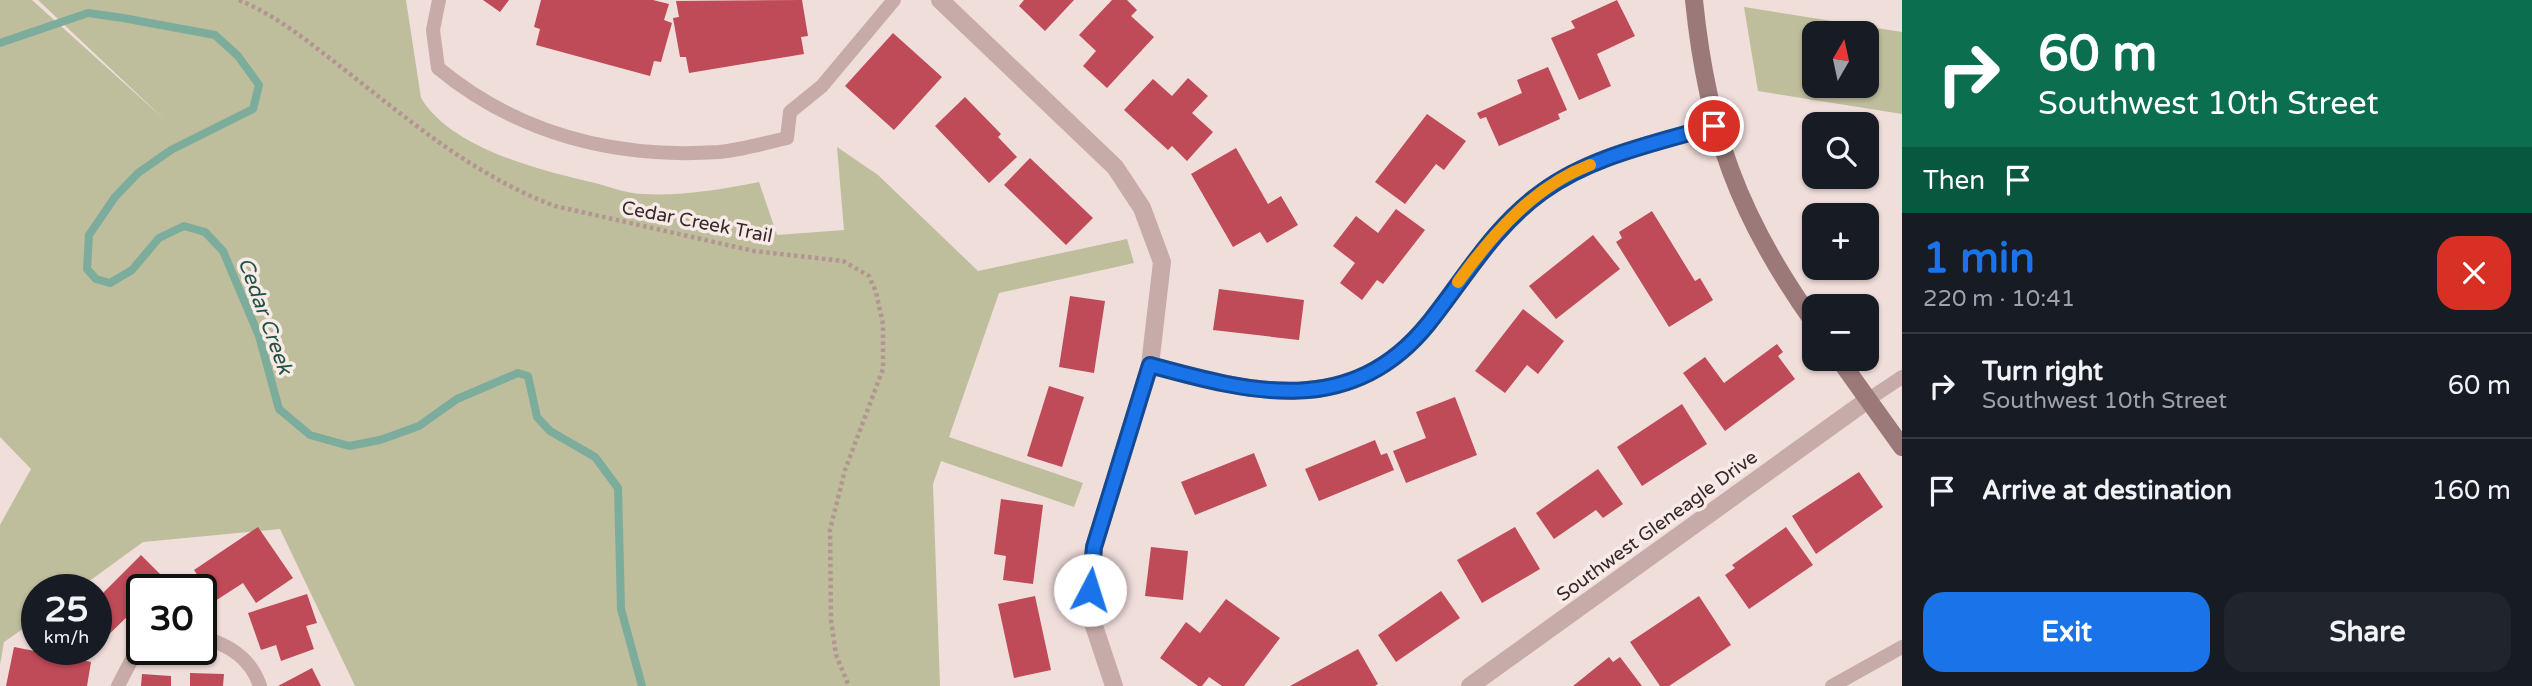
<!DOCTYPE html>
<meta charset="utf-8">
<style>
body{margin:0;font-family:"Varela Round",sans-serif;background:#20242c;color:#f1f3f6;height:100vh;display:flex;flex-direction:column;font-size:26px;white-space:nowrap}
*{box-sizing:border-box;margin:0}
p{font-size:23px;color:#9ea1a6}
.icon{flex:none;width:38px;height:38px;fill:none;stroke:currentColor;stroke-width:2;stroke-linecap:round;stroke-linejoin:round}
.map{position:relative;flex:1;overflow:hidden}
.panel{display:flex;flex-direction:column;background:#171b24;width:630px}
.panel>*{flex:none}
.hud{background:#0b6e4f;color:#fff;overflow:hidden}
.needle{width:46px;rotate:9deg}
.controls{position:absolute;left:1802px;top:21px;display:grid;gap:14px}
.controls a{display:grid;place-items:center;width:77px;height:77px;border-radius:14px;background:#171b24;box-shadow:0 2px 5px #0004;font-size:35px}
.speed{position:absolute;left:21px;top:574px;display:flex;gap:14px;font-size:35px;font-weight:700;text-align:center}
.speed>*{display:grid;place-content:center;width:91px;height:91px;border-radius:50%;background:#171b24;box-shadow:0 2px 5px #0004;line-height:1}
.speed small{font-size:18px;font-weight:400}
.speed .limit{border:4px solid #111;border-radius:10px;background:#fff;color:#111}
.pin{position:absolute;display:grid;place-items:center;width:60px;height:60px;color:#fff;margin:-30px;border:4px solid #fff;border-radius:50%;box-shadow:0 2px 7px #0007}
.me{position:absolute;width:77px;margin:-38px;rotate:5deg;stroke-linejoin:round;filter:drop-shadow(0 0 5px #0008)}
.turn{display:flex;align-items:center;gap:24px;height:147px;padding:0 21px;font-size:32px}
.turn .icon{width:91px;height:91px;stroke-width:2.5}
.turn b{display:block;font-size:49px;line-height:60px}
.then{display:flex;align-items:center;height:66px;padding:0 21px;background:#0003;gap:14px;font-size:26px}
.round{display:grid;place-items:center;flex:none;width:74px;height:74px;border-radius:21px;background:#20242c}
.summary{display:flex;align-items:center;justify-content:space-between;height:119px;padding:0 21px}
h1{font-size:42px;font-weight:700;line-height:52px;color:#1a73e8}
.action{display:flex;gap:14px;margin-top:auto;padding:14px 21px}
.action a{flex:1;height:80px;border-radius:21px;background:#1a73e8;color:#fff;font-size:28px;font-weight:700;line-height:80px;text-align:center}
.action a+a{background:#20242c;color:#f1f3f6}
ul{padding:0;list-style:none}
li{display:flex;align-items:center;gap:21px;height:105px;padding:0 21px;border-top:2px solid #363941}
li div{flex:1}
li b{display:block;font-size:26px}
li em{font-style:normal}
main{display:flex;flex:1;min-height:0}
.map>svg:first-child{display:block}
</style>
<main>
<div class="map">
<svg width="1902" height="686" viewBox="0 0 1902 686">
<rect width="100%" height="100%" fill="#f0dedb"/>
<path fill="#bebd9c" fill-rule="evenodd" d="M0,0H32L165,120L38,0H406L421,98C452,149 540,170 595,183C610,187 626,193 642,194C681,196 720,190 759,182L777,235L844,230L837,147L878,175L978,271L1127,239L1134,263L999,293L949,437L1083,483L1074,507L941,461L933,484L940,686H355L280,529L143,542L77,590H37V619L4,642L0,665V525L31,469L0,437Z
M1744,7L1902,32V114L1758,91ZM1815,33H1867V86H1815Z"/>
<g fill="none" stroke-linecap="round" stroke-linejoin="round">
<path stroke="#7cac9c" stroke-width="8" d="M0,43L88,13L123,18L215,35L238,56L259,85L253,109L171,150L138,173L115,197L89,235L87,269L96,279L110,283L132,270L159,238L184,226L205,232L223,251L259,336L279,409L310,435L349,446L380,440L419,426L457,399L518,373L528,376L537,417L550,431L595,457L618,488L621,609L642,686"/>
</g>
<path fill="#bf4a58" d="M483,0H509L500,12Z
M541,0H653L669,4L664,20L672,23L661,62L654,61L650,76L536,45L540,29L534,27Z
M802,0L808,36L801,37L804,54L689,73L686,57H680L673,18L679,17L676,1Z
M1024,0H1074L1045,31L1019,6Z
M1112,0H1127L1137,10L1131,16L1154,37L1107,88L1083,66L1096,51L1079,35Z
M1617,0L1635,36L1597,54L1611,86L1579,100L1551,38L1575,28L1571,21Z
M893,33L942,77L894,130L845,86Z
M1548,67L1567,110L1558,114L1560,119L1499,146L1486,117L1480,119L1477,113L1522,93L1517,80Z
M1188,78L1208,96L1192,113L1213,132L1187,161L1172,146L1168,150L1124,110L1153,79L1172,96Z
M965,97L1001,134L998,137L1017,157L989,183L935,126Z
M1427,114L1466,141L1444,170L1436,164L1405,204L1375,182Z
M1236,148L1268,204L1281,196L1298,225L1267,243L1260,232L1233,247L1191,174Z
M1030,158L1093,218L1066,245L1004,185Z
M1396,209L1425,230L1383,284L1377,280L1362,300L1340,283L1355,263L1333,246L1356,216L1378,233Z
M1652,211L1695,281L1700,278L1713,300L1669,327L1616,242L1622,238L1619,232Z
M1593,235L1620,269L1556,319L1529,286Z
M1219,289L1304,300L1299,340L1213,330Z
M1070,296L1105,301L1094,373L1059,367Z
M1523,309L1564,341L1538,374L1527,365L1505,393L1475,371Z
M1777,344L1783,352L1778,356L1795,379L1725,431L1683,373L1705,357L1724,383Z
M1049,386L1084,397L1062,467L1027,456Z
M1455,397L1477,455L1406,483L1393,451L1426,438L1416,412Z
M1682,404L1707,444L1642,486L1617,447Z
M1375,440L1381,455L1387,453L1394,470L1319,501L1305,469Z
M1254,453L1267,486L1195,515L1181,482Z
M1598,469L1623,504L1603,518L1596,510L1554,539L1536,513Z
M1859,472L1883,507L1816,554L1792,516Z
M1001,499L1043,505L1033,584L1003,580L1006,556L994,554Z
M258,527L293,578L256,603L243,583L215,601L194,570Z
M1515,527L1540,569L1482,603L1457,560Z
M1786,527L1813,565L1749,609L1725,575L1735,568L1732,565Z
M1151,547L1188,551L1183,600L1145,596Z
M141,555L176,590H142V618L134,610L96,647V600Z
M1441,591L1460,618L1396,662L1378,635Z
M307,594L317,623L306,626L314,649L281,661L276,645L261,650L248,613Z
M1035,596L1051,670L1014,678L998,604Z
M1699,596L1731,645L1669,686H1660L1630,642Z
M1226,599L1280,638L1244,686H1222L1209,677L1202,686H1198L1160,658L1186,622L1200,633Z
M14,647L91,662L87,686H6Z
M1358,649L1378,684L1375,686H1290Z
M1609,657L1613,662L1620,657L1642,686H1573Z
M312,668L321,686H278Z
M190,673L224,674L223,686H190Z
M142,674L171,676V686H141Z"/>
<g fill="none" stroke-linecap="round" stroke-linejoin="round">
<path stroke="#b39492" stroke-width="4.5" stroke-dasharray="3.5 3.5" stroke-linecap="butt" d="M239,0C277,16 309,42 341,67C409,120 474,176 555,206L754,251L843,261L869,276L876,292L883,324V369L845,470L830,530L831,620L836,655L849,686"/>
<path stroke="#c7aba8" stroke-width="14" d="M439,0L433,30L438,68C518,134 615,159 719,152C741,150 765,143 787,138L790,112L822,86L894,0
M1869,399L1902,377
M201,637C228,644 251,658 260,686
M118,686L133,657L144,649
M1832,686L1902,647"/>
<path stroke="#c7aba8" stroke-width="18" d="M940,0L1115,167L1142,208L1162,262L1150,365L1094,547L1089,611L1114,686
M1150,365C1252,393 1351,419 1428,324C1465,278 1493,227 1542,192C1591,156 1656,143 1714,126
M1470,686L1869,399"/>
<path stroke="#9b7979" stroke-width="18" d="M1694,0C1707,130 1739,218 1815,324
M1839,359L1902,447"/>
</g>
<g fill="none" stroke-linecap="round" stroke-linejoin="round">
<g stroke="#114b97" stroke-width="18">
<path id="route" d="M1090,590L1094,547L1150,365C1252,393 1351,419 1428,324C1465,278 1493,227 1542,192C1591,156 1656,143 1714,126"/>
</g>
<use href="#route" stroke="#1a73e8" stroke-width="12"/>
<path stroke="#f59e0b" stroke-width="12" d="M1458,282C1492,235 1534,186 1590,165"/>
</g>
<g text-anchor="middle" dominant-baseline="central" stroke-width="7" stroke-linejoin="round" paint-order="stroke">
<g font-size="19" fill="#352828" stroke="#f8eae7">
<text transform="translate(697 222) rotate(11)">Cedar Creek Trail</text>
<text transform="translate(1657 526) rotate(-36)">Southwest Gleneagle Drive</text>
</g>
<g font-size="21" font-style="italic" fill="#1f5444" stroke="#f8eae7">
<text transform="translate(265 316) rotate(70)">Cedar Creek</text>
</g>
</g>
</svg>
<div class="controls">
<a><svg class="needle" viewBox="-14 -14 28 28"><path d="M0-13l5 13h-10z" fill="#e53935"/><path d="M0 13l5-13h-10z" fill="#9ea1a6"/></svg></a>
<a><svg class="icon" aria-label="search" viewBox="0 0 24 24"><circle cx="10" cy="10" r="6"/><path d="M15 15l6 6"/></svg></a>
<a>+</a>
<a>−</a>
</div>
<div class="speed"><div>25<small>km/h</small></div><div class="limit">30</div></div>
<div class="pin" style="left:1714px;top:126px;background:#d93025"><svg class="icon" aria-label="arrive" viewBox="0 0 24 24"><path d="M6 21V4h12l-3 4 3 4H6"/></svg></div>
<svg class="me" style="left:1090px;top:590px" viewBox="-20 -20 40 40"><circle r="19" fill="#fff"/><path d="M0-13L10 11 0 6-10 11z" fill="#1a73e8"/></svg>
</div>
<section class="panel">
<div class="hud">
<div class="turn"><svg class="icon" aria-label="right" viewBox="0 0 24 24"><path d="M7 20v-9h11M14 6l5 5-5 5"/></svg><div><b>60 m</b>Southwest 10th Street</div></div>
<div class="then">Then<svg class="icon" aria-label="arrive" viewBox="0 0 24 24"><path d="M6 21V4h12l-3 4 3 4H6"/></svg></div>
</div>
<div class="summary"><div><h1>1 min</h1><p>220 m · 10:41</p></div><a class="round" style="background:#d93025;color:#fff"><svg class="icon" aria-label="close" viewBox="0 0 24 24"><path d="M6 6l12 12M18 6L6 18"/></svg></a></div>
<ul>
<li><svg class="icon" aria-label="right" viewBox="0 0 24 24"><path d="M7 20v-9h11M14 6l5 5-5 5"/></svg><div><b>Turn right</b><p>Southwest 10th Street</p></div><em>60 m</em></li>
<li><svg class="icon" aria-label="arrive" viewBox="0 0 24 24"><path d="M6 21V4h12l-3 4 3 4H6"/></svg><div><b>Arrive at destination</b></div><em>160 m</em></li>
</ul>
<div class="action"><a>Exit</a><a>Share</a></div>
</section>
</main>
